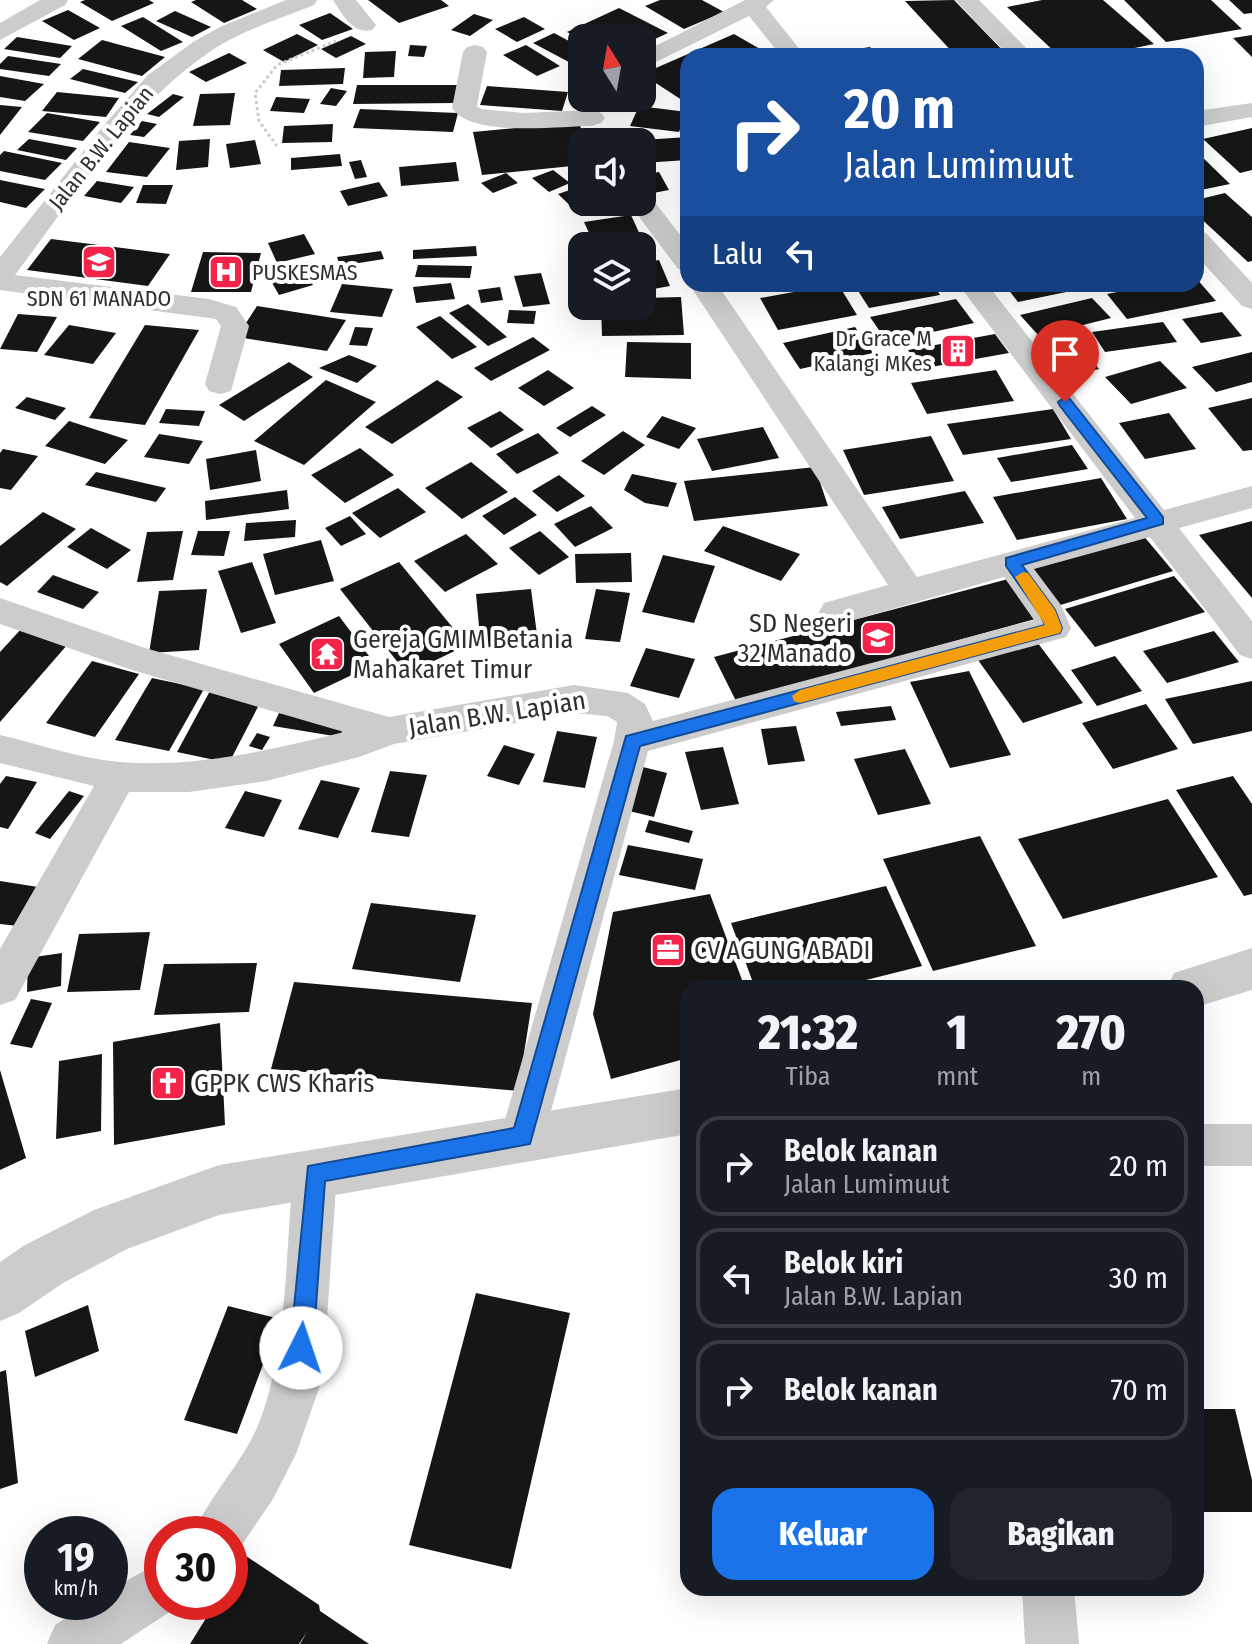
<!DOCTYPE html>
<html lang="id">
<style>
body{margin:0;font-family:"Fira Sans Condensed",sans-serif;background:#20242c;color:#f1f3f6;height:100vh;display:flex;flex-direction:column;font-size:30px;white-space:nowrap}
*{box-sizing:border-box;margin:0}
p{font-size:26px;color:#9ea1a6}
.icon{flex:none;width:44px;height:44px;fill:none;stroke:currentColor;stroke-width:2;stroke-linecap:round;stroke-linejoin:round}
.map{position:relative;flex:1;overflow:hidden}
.panel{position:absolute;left:680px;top:980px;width:524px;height:616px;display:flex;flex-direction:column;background:#171b24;border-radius:24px;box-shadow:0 8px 32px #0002}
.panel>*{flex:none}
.guide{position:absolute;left:680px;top:48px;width:524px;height:244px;border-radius:24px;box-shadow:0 8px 32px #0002;background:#1a4fa0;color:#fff;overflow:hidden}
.needle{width:52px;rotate:349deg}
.tools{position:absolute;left:568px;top:24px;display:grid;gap:16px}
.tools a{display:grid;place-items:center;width:88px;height:88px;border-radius:16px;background:#171b24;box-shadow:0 8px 32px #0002;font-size:40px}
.speed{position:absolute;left:24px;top:1516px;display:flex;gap:16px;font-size:40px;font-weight:700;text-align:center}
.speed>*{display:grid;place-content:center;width:104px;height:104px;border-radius:50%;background:#171b24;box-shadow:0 8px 32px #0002;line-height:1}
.speed small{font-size:20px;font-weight:400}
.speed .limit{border:12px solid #d22;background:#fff;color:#111}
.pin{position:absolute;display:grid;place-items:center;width:68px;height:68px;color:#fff;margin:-82px -34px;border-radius:50% 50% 50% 0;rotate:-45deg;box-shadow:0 0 8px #0007}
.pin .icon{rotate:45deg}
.me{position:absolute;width:88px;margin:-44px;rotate:4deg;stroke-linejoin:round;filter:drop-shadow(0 0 6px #0008)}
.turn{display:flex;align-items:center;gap:28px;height:168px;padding:0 32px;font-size:36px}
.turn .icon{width:104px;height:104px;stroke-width:2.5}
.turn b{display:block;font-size:56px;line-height:68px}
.then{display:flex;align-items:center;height:76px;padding:0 32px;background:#0003;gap:16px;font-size:30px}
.eta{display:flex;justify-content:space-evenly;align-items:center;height:136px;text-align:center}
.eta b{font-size:48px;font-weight:800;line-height:56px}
.button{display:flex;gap:16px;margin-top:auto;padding:16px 32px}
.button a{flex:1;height:92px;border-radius:24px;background:#1a73e8;color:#fff;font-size:32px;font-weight:800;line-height:92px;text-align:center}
.button a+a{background:#20242c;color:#f1f3f6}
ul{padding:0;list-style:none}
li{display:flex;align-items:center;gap:24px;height:100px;margin:0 16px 12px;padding:0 16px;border:4px solid #363941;border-radius:24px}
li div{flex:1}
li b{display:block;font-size:30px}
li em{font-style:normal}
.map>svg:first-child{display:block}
</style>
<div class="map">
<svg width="1252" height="1644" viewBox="0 0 1252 1644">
<rect width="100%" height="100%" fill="#fff"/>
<path fill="#161616" d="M85,0H149L154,3L112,21L80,2Z
M196,0H242L257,9L224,23L191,2Z
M368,0H441L449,6L399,23Z
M660,0H702L724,12L684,29L645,6Z
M954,0L1008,56H956L905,1Z
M1042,0H1103L1154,44L1096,56H1059L1007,7Z
M1124,0H1211L1242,29L1166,42Z
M1229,0H1252V13L1244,14Z
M619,8L668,33L642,45V38L582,40L567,32Z
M68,10L100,28L74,40L42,21Z
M175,11L211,27L192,37L156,21Z
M330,13L353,29L322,40L299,25Z
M474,14L493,20L470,36L451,30Z
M143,17L183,42L161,51L121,26Z
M524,17L545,29L517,42L495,29Z
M554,33L582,48V69L533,43Z
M297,34L318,45L284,62L263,50Z
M734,34L772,56H688V104L642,74Z
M1252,35V57L1233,38Z
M351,36L366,44L336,58L321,49Z
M17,37L72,46L60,58L4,49Z
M102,40L165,57L142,76L78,59Z
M410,45L427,46L424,57L408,56Z
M526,45L560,66L537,76L503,55Z
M870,47L877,56H840L838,52Z
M396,51L394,77L363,78L365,52Z
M229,53L247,63L206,82L189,72Z
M8,56L61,64L49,76L0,69V64Z
M345,68L343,84L279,86L281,70Z
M83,69L138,82L125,93L70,79Z
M0,76L44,84L25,101L0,97Z
M357,85H458L455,103L353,104Z
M487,86L568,92L562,111L480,105Z
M331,88L347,91L336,106L320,104Z
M57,92L119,98L106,117L42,111Z
M235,93L230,125L193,126L200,94Z
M173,94L184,97L159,117L147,114Z
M276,97L310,99L304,113L270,111Z
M0,105L22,107L0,135Z
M639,106L687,112L679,132L630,126Z
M360,109L458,113L453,132L353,128Z
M47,113L100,122L83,141L28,132Z
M142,121L157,124L144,137L130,135Z
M579,122L585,142H582V165L482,175L473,132Z
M333,124L332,142L282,143L284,126Z
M1252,128V170L1240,173L1203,139Z
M688,137V160L642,163V140Z
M29,139L77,148L66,160L17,150Z
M210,139L208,167L176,170L179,141Z
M255,140L261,164L230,168L226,144Z
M129,142L170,148L147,177L106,172Z
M4,151L62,163L45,180L0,171V155Z
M1196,151L1230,184L1196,191Z
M340,154L342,166L291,170V158Z
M361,160L367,177L355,179L349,162Z
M456,162L459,181L401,186L399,167Z
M553,170L570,183L549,192L532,178Z
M659,172L669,190L648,194L642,175Z
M506,173L518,183L493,193L481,183Z
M0,180L45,189L26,208L0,202Z
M97,181L134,187L121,203L84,196Z
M379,182L388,196L348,206L340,191Z
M143,185H173L166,204L136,203Z
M582,186V202L616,205L581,216L558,194Z
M1225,193L1252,217V261L1248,262L1196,214V200Z
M631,215L647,250L642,251V246H595L584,222Z
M304,234L315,254L277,263L268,243Z
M51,239L170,254L148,286L27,270Z
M476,246L477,256L413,259V250Z
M381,251L384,259L340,266L337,257Z
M203,252L261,253L251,292H191Z
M659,260L670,286L642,291V263Z
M301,264L313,285L279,295L267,274Z
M418,265L472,266L470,278L415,277Z
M541,273L550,304L523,307L514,276Z
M1196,278L1216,301L1127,319L1107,294L1158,284H1196Z
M451,283L455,299L416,303L413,287Z
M342,284L393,289L382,317L330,312Z
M838,284L857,315L778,330L760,298Z
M866,284H933L940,295L869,308L855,286Z
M1004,284H1100V285L1018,302Z
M500,287L503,300L481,303L478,290Z
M681,297L684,335L602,336L601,306H642V298Z
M1092,298L1111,318L1039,336L1020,315Z
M956,299L974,323L887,342L870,317Z
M468,304L507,337L488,346L449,313Z
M257,306L346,320L327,351L237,337Z
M509,310L536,311L534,324L507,323Z
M1222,312L1242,336L1201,343L1182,319Z
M18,314L57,317L37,352L0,349Z
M440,316L477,347L452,359L416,327Z
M1163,322L1177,342L1105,352L1092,332Z
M69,325L116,333L93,364L44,355Z
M145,325L199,330L145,425L89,418Z
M355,327L373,328L367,346L349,345Z
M855,327L873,353L800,369L783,343Z
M1069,333L1099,369L1071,376L1041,340Z
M995,334L1009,353L920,369L908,350Z
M533,337L550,350L491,381L474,368Z
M627,342L691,343V379L625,377Z
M1252,352V382L1216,392L1192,367Z
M349,355L377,366L357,383L319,368Z
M1160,361L1187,388L1131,404L1105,377Z
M289,362L313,377L244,421L219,405Z
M548,370L574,388L544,406L518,388Z
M996,370L1014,401L927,414L911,383Z
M326,380L376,402L304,465L254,441Z
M437,380L463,397L392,444L365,427Z
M27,397L66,408L55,420L15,408Z
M1252,398V450L1243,451L1208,408Z
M592,406L606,415L570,437L556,428Z
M166,409L205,411L199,426L159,423Z
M1053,409L1071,439L963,455L947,424Z
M500,411L524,430L491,448L467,428Z
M1169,413L1196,449L1145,459L1119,423Z
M662,416L696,428L679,449L646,437Z
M69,421L128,440L105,464L45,446Z
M763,427L779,458L712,471L697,439Z
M623,431L645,445L604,475L581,461Z
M538,433L559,453L517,474L496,454Z
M159,434L203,441L189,464L144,457Z
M931,436L954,481L864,495L843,450Z
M1072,445L1088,469L1011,482L997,458Z
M360,448L394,475L345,503L311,475Z
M3,449L38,456L11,490L0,488V453Z
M256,450L261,481L210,490L206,459Z
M471,462L508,492L462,519L425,488Z
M815,467L828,506L694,521L684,481Z
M96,472L166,488L156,502L85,485Z
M632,474L677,483L668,507L645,503L624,490Z
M559,475L585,496L557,512L532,491Z
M1101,478L1127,519L1017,540L993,497Z
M398,488L426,512L380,538L352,513Z
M287,490L289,509L206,520L205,501Z
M965,491L984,523L900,539L882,507Z
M515,497L537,515L504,535L482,516Z
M591,506L613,528L575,547L554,524Z
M43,512L76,529L7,586L0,582V546Z
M350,516L366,534L341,546L325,528Z
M296,520L295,537L244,541L246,523Z
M1252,521V598L1199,535Z
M723,526L800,554L781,581L704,551Z
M91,528L131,550L107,569L67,547Z
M183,531L173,580L137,582L147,532Z
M198,531H230L224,556L191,555Z
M540,531L569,557L539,575L509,548Z
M466,534L498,564L445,592L414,561Z
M1142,534L1173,571L1057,606L1027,567Z
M321,540L334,581L275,595L263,554Z
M631,553L632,582L576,583L575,554Z
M663,555L715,566L694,623L642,612Z
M252,562L276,623L241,633L218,571Z
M399,562L467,645L407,674L340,589Z
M53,575L99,592L83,609L37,592Z
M1174,576L1205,612L1095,647L1065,609Z
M1012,578L1039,618L736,701L714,657Z
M207,589L199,650L149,653L159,591Z
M531,589L538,642L481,648L476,594Z
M596,589L630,593L620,642L585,639Z
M339,616L375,664L314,693L279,644Z
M22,628L68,644L0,722V652Z
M1214,631L1239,662L1167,683L1143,651Z
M1037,642L1083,703L1023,723L978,660Z
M646,648L695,659L679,698L630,686Z
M1115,656L1142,691L1097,706L1071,670Z
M92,661L139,674L95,737L46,723Z
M969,671L1011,755L950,768L910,682Z
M152,678L204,689L169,751L115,740Z
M1252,681V731L1193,744L1165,699Z
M211,689L262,699L229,763L177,752Z
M1146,704L1178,749L1113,769L1082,723Z
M891,706L896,720L841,726L836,712Z
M279,713L345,725L340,737L273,726Z
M796,726L805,761L768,765L761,729Z
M557,731L597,737L585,788L543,782Z
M257,733L270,737L262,750L249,746Z
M504,745L535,754L519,785L487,776Z
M723,747L739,804L701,810L685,752Z
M905,749L931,804L878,815L854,759Z
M643,767L667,773L654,817L629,811Z
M390,771L427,775L409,837L371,832Z
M6,776L37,782L8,829L0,827V784Z
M1233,776L1252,804V894L1244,896L1176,790Z
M321,780L360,788L338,838L298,829Z
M69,791L84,796L50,839L35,833Z
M245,791L282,800L264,837L225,828Z
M1168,799L1218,877L1063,919L1018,839Z
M649,820L693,831L689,843L645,832Z
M980,836L1036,946L933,971L883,859Z
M628,845L703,859L695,890L619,875Z
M0,881L38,887L18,926L0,924Z
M886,886L922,966L834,988H755L731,923Z
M710,894L745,988H688V1058L611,1079L593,1014L613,912Z
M371,903L476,915L460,982L352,969Z
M150,932L140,990L67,992L79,934Z
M62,953L61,986L27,992L28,958Z
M257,963L249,1012L154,1015L164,964Z
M294,982L532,1003L518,1091L271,1069Z
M31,999L52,1003L32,1048L10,1044Z
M220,1023L225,1125L114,1145L113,1042Z
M102,1054L101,1131L56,1139L59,1061Z
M0,1070L26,1158L0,1170Z
M476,1293L570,1313L511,1569L409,1545Z
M88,1305L99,1351L35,1377L25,1331Z
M228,1306L280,1319L237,1434L184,1420Z
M6,1370L18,1483L0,1489V1372Z
M1196,1409H1235L1252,1480V1512H1196Z
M246,1556L319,1605L320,1611L369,1644H300L307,1632L299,1644H190L216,1602H230V1581Z"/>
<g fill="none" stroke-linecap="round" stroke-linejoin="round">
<path stroke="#ccc" stroke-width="3" stroke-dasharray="3 3" stroke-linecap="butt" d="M277,146L259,121L255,93L277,65L336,41"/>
<path fill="#ccc" fill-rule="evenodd" d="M40,0H68L65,5L0,40V23Z
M286,0H317L314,5C279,19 240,31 208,53C129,107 72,200 15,275L209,299L236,307L249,326L231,391L220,394L209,391L205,384L221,326L216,319L0,290V257L105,124L148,75L193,42L220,27Z
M333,0H356L376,25L372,30C353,35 343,15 333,0Z
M745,0H774L766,7L805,56H781L749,16L642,69V53Z
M955,0H979L1034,56H1009Z
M475,45L483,47L487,52L477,106L481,109L523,113L592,110L601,113L605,118L601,123L592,126C559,126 472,138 452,108L463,52L467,47Z
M1252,103V117L1196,127V111Z
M642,194L650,196L688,245V271L678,269L628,202H642Z
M1196,231L1206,233L1252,283V309L1242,306L1196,255Z
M689,284H717L917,577L1135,518L958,284H987L1164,510L1252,486V508L1179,528L1252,621V659L1240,655L1150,537L1034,569L1061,605L1071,628L1066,637L648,751L544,1137L537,1152L522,1158L507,1152L500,1137L614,741L617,722L607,716L574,713L394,744L359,757L266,781L189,792H129L15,1000L0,1005V949L94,786L0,763V735C39,744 80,759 120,762C196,768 271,750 344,732L132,670L0,624V598L145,648L389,717L574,685L628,693L645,704L653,721L1034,620L1004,577L836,625L824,621L819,612L824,603L888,585Z
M1196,1124H1252V1166H1196Z
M315,1152L331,1158L337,1173L323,1377L296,1454L273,1499L237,1552L230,1555V1534H193C210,1494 243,1463 259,1423C287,1353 286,1250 293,1173L299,1158Z
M162,1561V1602H182L180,1605L121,1644H47L55,1625L91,1602H110V1590Z
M1022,1588H1074L1079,1644H1025Z"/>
<path fill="#ccc" fill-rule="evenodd" d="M1252,948V990L1196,1007V988H1167L1174,973Z
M688,1088V1134L219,1215L127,1249L63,1283L19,1313L0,1321V1262L25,1245L94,1210L219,1165Z"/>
</g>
<path fill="#1a73e8" stroke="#114b97" stroke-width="2" d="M1065,397L1070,399L1163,517V524L1022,565L1055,610L1062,628L1060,633L640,746L530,1144L325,1181L313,1348L309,1356L301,1359L293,1356L290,1348L308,1166L514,1128L626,736L1045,625L1041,616L1006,566V558L1147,518L1060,406L1058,402Z"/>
<path fill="#f59e0b" d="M1023,572L1028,573L1055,610L1062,628L1060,633L800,703L794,701L792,696L800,690L1045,625L1015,577Z"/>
<defs>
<g id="school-square" transform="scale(1.8)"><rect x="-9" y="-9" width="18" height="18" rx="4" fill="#f42349" stroke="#fff"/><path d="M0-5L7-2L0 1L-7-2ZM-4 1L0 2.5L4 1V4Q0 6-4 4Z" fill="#fff"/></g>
<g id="hospital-square" transform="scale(1.8)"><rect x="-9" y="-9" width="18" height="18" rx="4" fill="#f42349" stroke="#fff"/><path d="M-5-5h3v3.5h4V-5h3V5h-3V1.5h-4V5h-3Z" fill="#fff"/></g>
<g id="building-square" transform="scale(1.8)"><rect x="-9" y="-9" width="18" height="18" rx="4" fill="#f42349" stroke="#fff"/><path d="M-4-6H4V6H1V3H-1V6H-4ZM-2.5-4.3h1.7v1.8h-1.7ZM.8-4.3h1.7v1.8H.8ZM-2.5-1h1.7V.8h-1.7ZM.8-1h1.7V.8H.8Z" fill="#fff"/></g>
<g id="temple-square" transform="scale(1.8)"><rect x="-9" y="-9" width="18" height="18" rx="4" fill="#f42349" stroke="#fff"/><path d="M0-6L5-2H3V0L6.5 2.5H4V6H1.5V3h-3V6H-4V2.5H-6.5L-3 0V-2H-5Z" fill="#fff"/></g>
<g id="office-square" transform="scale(1.8)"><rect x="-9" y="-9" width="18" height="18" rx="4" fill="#f42349" stroke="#fff"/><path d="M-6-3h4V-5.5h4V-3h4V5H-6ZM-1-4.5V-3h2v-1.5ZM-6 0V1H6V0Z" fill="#fff"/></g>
<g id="church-square" transform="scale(1.8)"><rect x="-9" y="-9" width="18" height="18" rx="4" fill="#f42349" stroke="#fff"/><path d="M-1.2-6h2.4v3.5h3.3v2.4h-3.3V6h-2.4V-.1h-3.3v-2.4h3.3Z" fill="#fff"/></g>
</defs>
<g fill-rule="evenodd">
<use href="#school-square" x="99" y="262"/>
<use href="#hospital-square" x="226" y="272"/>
<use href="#building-square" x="958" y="351"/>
<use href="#school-square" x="878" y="638"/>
<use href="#temple-square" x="327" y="654"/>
<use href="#office-square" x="668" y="950"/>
<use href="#church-square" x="168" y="1083"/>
</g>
<g text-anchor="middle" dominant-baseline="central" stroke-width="8" stroke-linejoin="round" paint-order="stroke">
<g font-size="22" fill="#2f2f2f" stroke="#fff">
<text transform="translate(101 148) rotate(-51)">Jalan B.W. Lapian</text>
</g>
<g font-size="22" fill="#2f2f2f" stroke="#fff" text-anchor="start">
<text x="252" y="272">PUSKESMAS</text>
<text x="99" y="298" text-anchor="middle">SDN 61 MANADO</text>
<text x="932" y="338" text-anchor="end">Dr Grace M<tspan x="932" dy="25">Kalangi MKes</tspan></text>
</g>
<g font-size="26" fill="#2f2f2f" stroke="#fff" text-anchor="start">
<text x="852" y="623" text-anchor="end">SD Negeri<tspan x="852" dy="30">32 Manado</tspan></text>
<text x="353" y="639">Gereja GMIM Betania<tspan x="353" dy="30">Mahakaret Timur</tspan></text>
<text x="694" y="950">CV AGUNG ABADI</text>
<text x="194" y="1083">GPPK CWS Kharis</text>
</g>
<g font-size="26" fill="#2f2f2f" stroke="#fff">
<text transform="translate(497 714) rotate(-9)">Jalan B.W. Lapian</text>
</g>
</g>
</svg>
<div class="tools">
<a><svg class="needle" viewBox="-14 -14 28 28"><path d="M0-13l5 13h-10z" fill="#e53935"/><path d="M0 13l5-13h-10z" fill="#9ea1a6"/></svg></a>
<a><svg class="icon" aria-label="sound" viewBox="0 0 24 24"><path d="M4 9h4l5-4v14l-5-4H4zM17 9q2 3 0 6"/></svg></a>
<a><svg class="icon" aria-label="layers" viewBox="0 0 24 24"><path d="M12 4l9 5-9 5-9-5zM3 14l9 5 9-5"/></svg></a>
</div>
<div class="speed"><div>19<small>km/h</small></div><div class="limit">30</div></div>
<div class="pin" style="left:1065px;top:402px;background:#d93025"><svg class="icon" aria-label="arrive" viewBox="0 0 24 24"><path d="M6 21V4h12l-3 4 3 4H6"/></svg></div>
<svg class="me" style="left:301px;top:1348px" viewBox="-20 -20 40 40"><circle r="19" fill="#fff"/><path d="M0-13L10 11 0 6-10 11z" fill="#1a73e8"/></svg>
<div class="guide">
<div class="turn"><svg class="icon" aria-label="right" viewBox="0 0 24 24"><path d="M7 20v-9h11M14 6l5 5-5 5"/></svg><div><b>20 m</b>Jalan Lumimuut</div></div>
<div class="then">Lalu<svg class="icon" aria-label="left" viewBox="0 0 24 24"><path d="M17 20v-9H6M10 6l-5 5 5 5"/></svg></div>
</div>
<section class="panel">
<div class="eta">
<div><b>21:32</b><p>Tiba</p></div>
<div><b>1</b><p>mnt</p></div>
<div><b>270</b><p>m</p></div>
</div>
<ul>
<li><svg class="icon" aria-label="right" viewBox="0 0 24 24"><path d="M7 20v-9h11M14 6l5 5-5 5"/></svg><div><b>Belok kanan</b><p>Jalan Lumimuut</p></div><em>20 m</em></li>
<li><svg class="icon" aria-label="left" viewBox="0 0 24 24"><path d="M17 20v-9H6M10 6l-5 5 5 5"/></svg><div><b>Belok kiri</b><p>Jalan B.W. Lapian</p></div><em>30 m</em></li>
<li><svg class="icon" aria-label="right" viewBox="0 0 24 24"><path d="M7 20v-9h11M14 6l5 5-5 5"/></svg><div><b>Belok kanan</b></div><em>70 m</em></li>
</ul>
<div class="button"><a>Keluar</a><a>Bagikan</a></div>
</section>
</div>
